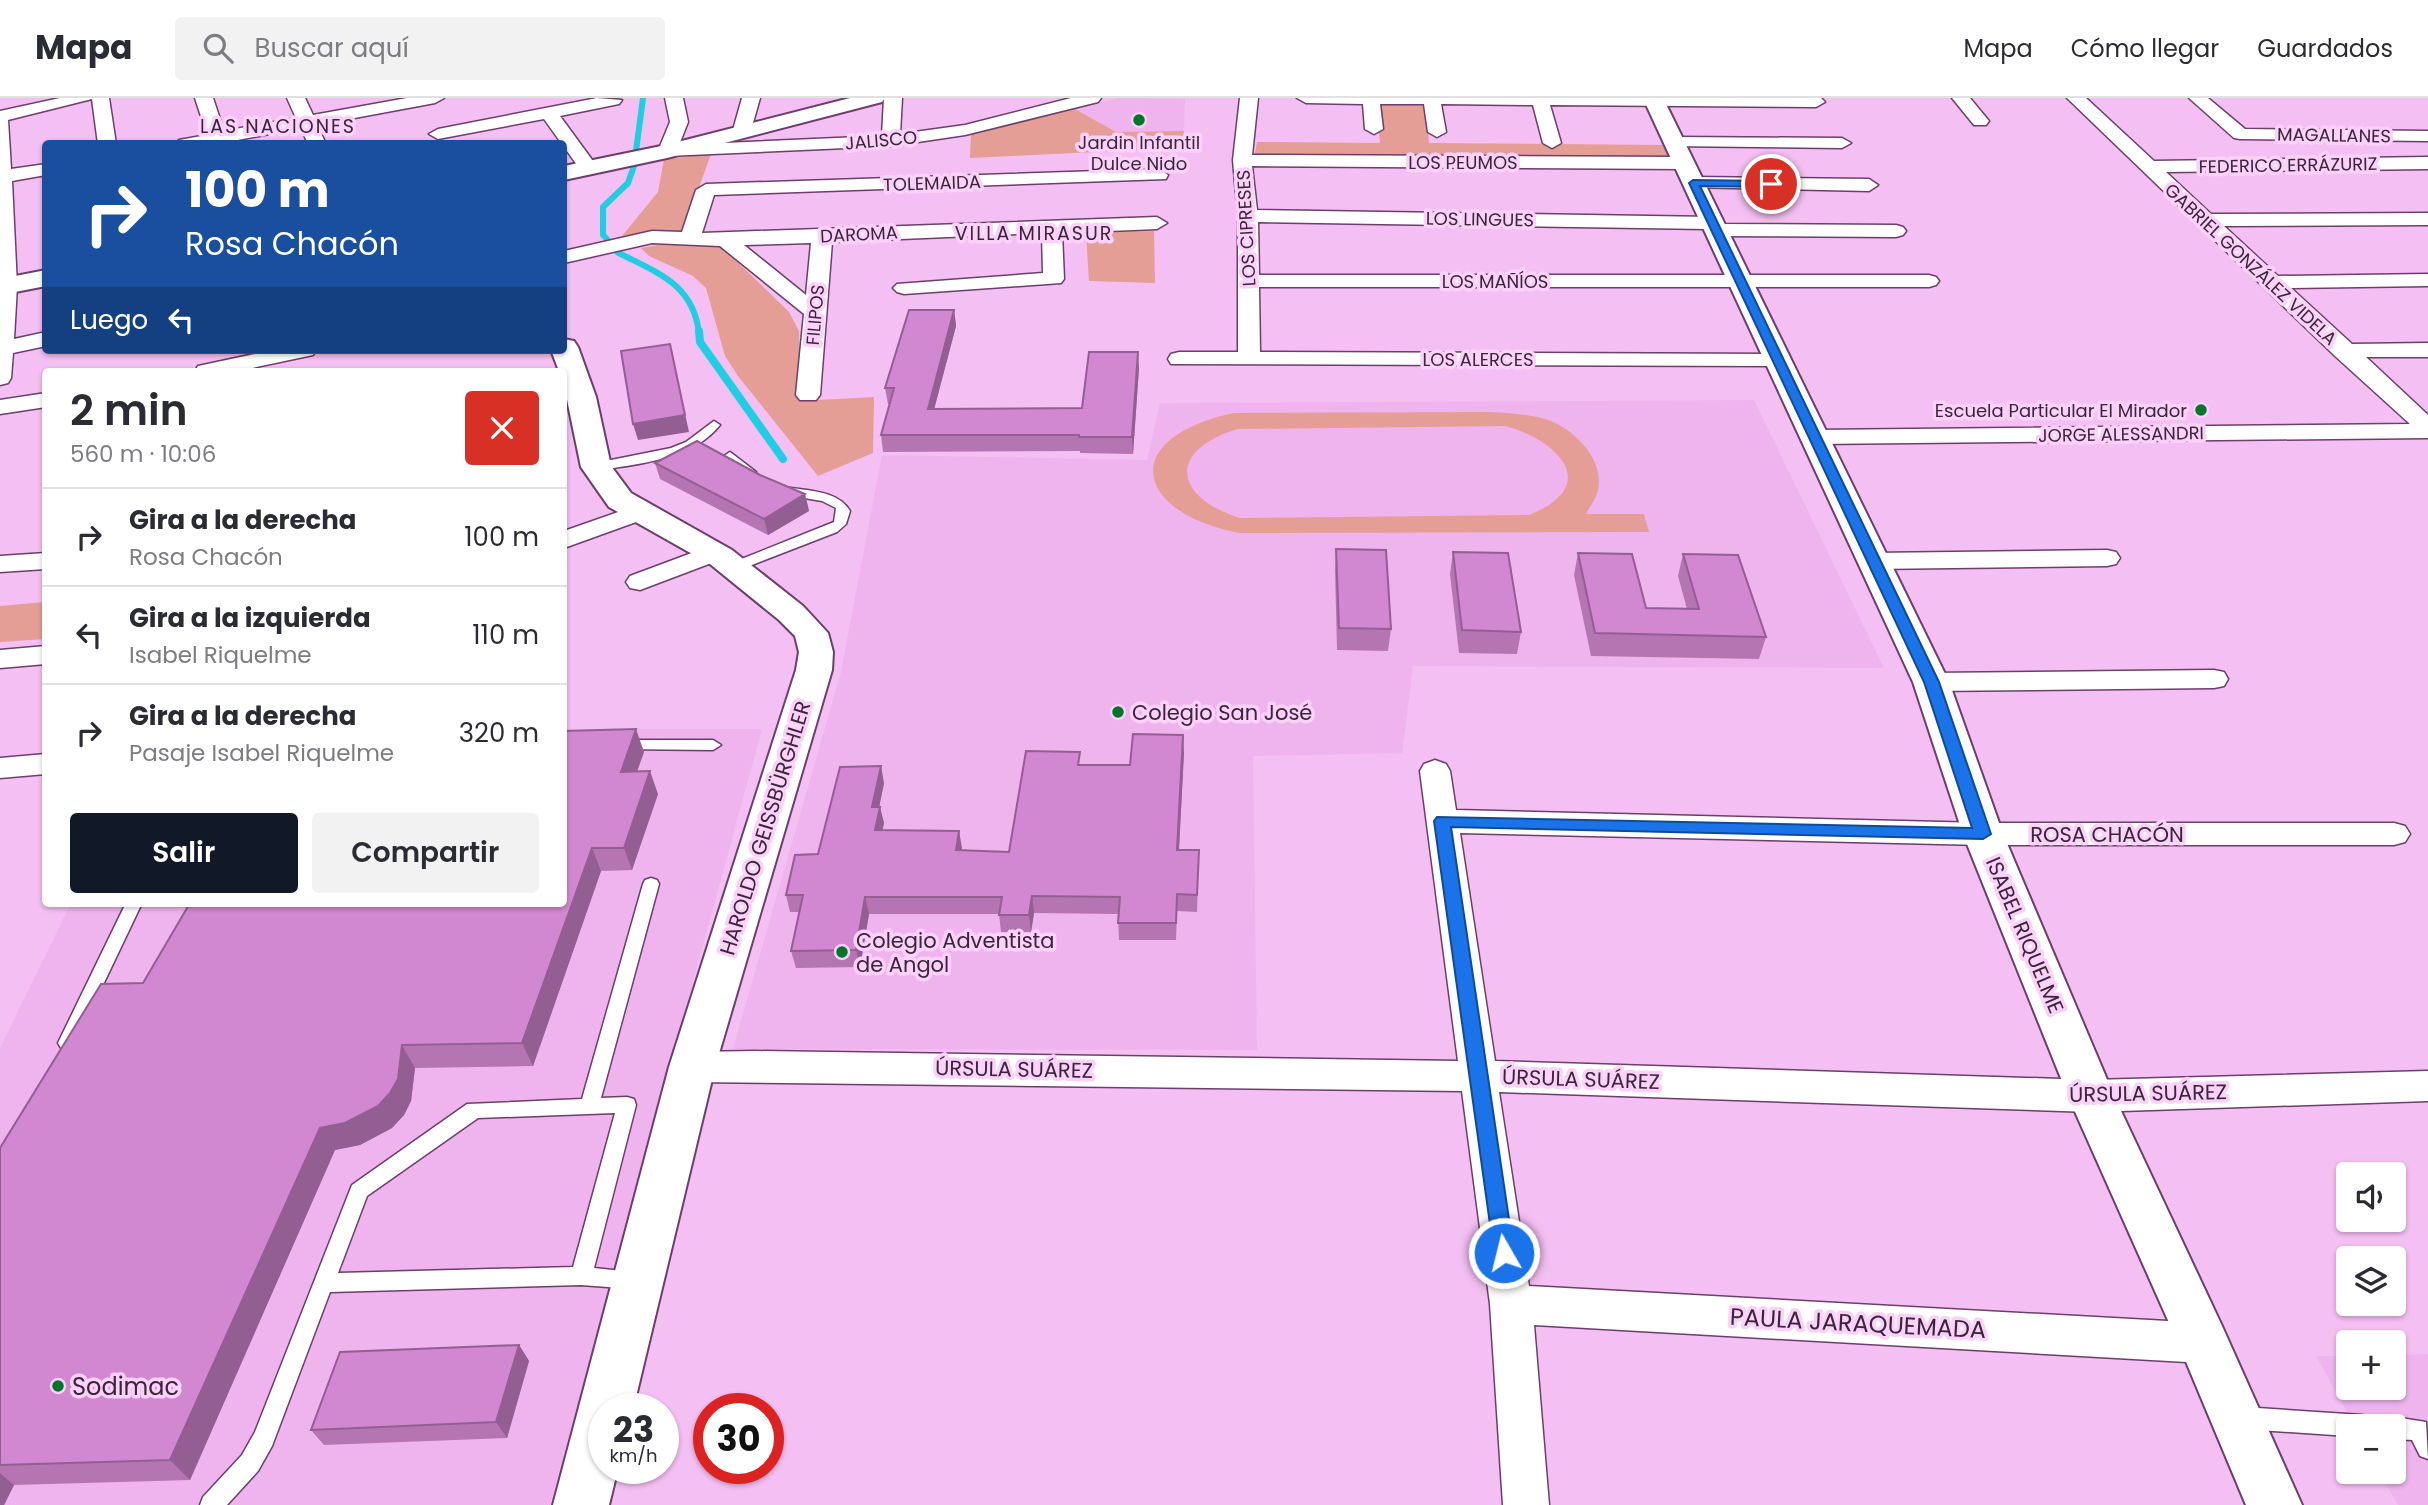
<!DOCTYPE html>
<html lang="es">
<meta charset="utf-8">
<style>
body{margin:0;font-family:Poppins,sans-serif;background:#f2f2f3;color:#2b2b33;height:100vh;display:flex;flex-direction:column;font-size:26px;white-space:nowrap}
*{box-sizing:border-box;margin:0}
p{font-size:23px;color:#7c7c81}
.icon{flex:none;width:38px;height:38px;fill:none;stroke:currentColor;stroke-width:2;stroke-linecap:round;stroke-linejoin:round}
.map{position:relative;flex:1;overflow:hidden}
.panel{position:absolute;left:42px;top:270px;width:525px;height:539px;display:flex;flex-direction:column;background:#fff;border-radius:7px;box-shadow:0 2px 5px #0004}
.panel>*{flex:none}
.top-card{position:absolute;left:42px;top:42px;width:525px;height:214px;border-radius:7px;box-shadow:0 2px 5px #0004;background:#1a4fa0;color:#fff;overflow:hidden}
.tools{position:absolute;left:2336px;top:1064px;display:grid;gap:14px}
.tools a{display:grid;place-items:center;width:70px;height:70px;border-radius:7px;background:#fff;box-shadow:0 2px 5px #0004;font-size:35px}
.speed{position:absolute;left:588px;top:1295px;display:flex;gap:14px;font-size:35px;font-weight:700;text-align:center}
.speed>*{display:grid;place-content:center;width:91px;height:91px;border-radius:50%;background:#fff;box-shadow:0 2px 5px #0004;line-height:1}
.speed small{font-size:18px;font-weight:400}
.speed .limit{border:10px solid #d22;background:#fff;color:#111}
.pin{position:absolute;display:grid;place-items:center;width:60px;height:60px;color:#fff;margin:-30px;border:4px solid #fff;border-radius:50%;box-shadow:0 2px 7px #0007}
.me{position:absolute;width:77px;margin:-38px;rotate:352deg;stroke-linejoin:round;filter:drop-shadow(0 0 5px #0008)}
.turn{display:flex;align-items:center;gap:24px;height:147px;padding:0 28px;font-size:32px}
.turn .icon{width:91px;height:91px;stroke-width:2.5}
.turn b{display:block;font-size:49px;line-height:60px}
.then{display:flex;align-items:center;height:66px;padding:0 28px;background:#0003;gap:14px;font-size:26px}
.round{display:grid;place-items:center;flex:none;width:74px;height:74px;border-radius:7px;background:#f2f2f3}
.head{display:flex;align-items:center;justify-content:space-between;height:119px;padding:0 28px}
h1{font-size:42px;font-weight:600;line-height:52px}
.button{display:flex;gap:14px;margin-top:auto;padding:14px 28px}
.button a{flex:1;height:80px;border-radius:7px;background:#111827;color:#fff;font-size:28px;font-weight:600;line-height:80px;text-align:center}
.button a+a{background:#f2f2f3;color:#2b2b33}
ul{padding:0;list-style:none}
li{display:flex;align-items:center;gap:21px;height:98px;padding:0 28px;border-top:2px solid #e1e1e2}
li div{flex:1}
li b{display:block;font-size:26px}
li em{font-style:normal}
header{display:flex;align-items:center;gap:42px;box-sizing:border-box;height:98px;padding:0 35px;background:#fff;border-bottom:2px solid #e1e1e2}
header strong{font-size:33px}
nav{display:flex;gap:38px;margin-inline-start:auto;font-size:24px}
.search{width:490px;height:63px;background:#f2f2f3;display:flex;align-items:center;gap:18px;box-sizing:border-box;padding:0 24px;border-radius:7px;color:#7c7c81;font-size:26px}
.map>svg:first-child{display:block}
</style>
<header>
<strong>Mapa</strong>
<div class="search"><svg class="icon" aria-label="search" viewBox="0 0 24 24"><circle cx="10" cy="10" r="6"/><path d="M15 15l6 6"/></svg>Buscar aquí</div>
<nav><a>Mapa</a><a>Cómo llegar</a><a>Guardados</a></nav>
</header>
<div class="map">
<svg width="2428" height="1407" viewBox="0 0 2428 1407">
<rect width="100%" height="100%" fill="#f4bff2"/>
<path fill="#efb4ed" d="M1118,0L1185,1L1184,33L1115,34L1075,11Z
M1754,302L1884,570L1413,568L1402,655L1253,658L1257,952L733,951L841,574L882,357L1147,362L1160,305Z
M564,631H762L550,1407H0V950L71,805H564Z
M2428,1256V1407H2398L2379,1374H2394V1328H2355L2316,1258H2348V1290H2394V1257Z"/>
<path fill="#e59e95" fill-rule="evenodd" d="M1376,4H1428L1432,34L1428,35L1429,45L1665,47L1672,63L1254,60L1257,44L1380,45Z
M1075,11L1116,34L1184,33L1182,50L970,60L971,36Z
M711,56L683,134L662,132L622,138L658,94L664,61Z
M1154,133L1155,185L1089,183L1086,135Z
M670,145L720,147L789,214L799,233L800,303L874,299L873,355L818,378L738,278L725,258L706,190L693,178L649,158L641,150Z
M1489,314C1509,315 1529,316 1548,322C1574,331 1605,362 1598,392C1596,401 1590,408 1586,416H1644L1649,434L1239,435C1132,414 1119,339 1234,315ZM1505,328C1558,342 1603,388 1529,417L1240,420C1173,399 1167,352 1238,331Z
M45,504V541L0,544V508Z"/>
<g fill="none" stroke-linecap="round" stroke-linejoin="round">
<path stroke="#1ecee2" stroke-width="6" d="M636,53L643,0
M607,141L603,137V109L628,85L634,68
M617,154C657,175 693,185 699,235"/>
<path stroke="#1ecee2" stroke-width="8" d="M699,233L700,244L783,361"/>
<g stroke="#6c3e6b" stroke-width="3">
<path id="lane" d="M714,323L720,327C691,363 639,365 596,373L590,369L596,365L671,350L686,344Z
M730,354L756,374V380H748L726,361L724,358Z
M785,389C807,393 838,392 850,413L846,426L837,434L739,472H729V466L834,424L836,410L822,403L781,396V390Z
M622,642H713L721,647L713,652L617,651L614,647Z
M651,780L657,782L659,786L601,1000L627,999L634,1001L636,1007L594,1170L641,1175L644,1182L641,1189L634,1191L581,1187L330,1194L272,1348L258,1373L227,1407H200L203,1399L242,1357L255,1334L352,1087L467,1006L582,1001L643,786L645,782ZM615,1015L573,1169L338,1175L367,1098L478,1020Z
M126,805H142L73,950L67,952L61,950L58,945Z
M2243,1309L2362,1317L2370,1320L2373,1328H2348V1338L2243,1331L2235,1328L2232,1320L2235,1312Z
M2394,1319L2426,1324L2428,1361L2420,1358L2412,1342L2394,1341V1328H2384L2386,1322Z"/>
</g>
<g stroke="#6c3e6b" stroke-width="3">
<path id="street" d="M60,0H109L116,46H98L92,1L8,22L11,71L46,66V77L12,83L17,188L14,241L46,234V248L13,255L11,280L8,285L0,287V13Z
M195,0H213L224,33L296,20L287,0H305L313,17L407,0H444L435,5L317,27L326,46H308L301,30L217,46H176L179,42L207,37Z
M597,0L622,2L619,6L560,18L598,70L589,76L582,74L544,21L438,41L429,36L438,31Z
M665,0H683L688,24L679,47L882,38L884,0H902L900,36L965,27L1071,0H1101L1098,4L965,37L891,48L667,58L658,53L670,24Z
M742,0H760L751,32L742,37L733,32Z
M1240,0H1258L1252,57L1684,59L1693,65L1684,71L1252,68L1257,112L1712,119L1719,121L1721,126L1896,127L1903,129L1906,133L1903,137L1896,139L1716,138L1709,136L1707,131L1258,124L1259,177H1929L1936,179L1939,183L1936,187L1929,189H1259L1260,254L1785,256L1788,261L1785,266L1777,268L1171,266L1168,261L1171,256L1179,254H1238V118L1233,62Z
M1297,0H1821L1825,4L1816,9L1550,7L1561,45L1552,50L1543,45L1533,7L1441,6L1446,34L1437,39L1428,34L1424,6H1380L1383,31L1374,36L1365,31L1363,6L1306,5Z
M1952,0H1970L1989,23L1986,27H1974Z
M2067,0H2086L2154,63L2428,59V71L2166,74L2211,116L2428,115V127L2224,128L2278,178L2428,176V188L2291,190L2352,246L2428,245V259H2366L2428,317V340L1815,346L1806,344L1803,339L1806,334L1815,332L2410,326L2335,258Z
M2189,0H2208L2245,31L2428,33V43L2240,41L2234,40Z
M1674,39L1842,40L1851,45L1842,50L1668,48L1665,44Z
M1159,71L1168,77L1166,81L714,97L702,135L1157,119L1167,125L1157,131L1062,135L1064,181L1061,185L904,196L897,194L893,190L897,186L1043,175L1042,135L832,144L820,297L816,302H800L796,297L804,216L720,148L652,145L564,165V153L652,133L682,134L696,92L706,86ZM811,145L806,197L744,147Z
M1693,79L1869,81L1878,87L1869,93L1686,89L1684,85Z
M273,252H316L313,257L238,273H195L198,268Z
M46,295V309L0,316V302Z
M641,406L650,409L654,414L650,419L564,450V433Z
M713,447L722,449L726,455L722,461L640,492L630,490L626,484L630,478Z
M2107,452L2116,454L2120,460L2116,466L2107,468L1873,471L1864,469L1860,463L1864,457L1873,455Z
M46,455V471L0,474V458Z
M46,548V566L0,570V552Z
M2214,572L2224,574L2228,581L2224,588L2214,590L1931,593L1921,591L1916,584L1921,577L1931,575Z
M46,656V676L0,680V660Z
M1435,662L1446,666L1450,673L1456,712L1983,725H2394L2405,728L2410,736L2405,744L2394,747H1983L1460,735L1495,963L2091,982L2428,973V1003L2091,1014L1499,994L1529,1188L2204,1225L2219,1231L2225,1245L2219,1259L2204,1265L1534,1227L1549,1407H1503L1490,1206L1462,993L692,984L679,980L674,969L679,958L692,954L755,953L1458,963L1420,673L1424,666Z"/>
</g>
<g stroke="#6c3e6b" stroke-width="4">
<path id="secondary" d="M850,0H885L882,4L667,60L564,82V68L666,47Z
M1643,0H1663L1949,584L2003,736L2114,998L2222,1228L2302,1407H2246L2179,1247L2068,998L1963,736L1913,584Z
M46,172V188L0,197V181Z
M564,241L574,243L578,249L596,299L611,368L631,395L732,452L803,508L828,535L833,554L832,572L715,969L633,1311H604V1370H618L609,1407H553L669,969L796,572L799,554L795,538L779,522L710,466L609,409L581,369L564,287V273H559L551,252H564Z"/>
</g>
<use href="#lane" fill="#fff" fill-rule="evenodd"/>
<use href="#street" fill="#fff" fill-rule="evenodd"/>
<use href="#secondary" fill="#fff" fill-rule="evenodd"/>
</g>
<path fill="#b575b3" d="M954,212L956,228L934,311L1082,310L1139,270L1133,356L1080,355V353L883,354L881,337L890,306H888L885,290Z
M655,365L760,377L805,396L809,413L768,437L660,381Z
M1336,451L1391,531L1388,553L1337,552L1335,473Z
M1453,454L1521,534L1517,556L1459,555L1450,476Z
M1578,455L1646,510L1687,511L1678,478L1683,456L1766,539L1759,561L1591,558L1574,477Z
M644,654L637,673L658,696L632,772L601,773L533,968L415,970L411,1003L404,1017L392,1030L360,1047L335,1052L190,1382L14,1387L4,1407H0V1050L143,885L564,805Z
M1184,654L1179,752H1199L1197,814L1177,813L1176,842H1119L1118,816L1034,815L1031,834H1001L999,816H869L860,869L796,870L791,853L799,814H790L786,797L818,756L884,685L879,709L884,725L882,732L959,733L961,753L1009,754L1081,667H1130Z
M519,1247L529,1263L507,1340L324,1347L311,1332Z"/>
<path fill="#935f92" d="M954,212L956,228L930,327L928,311Z
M670,246L689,334L638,342L633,326Z
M1138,254L1139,270L1133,356L1132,339Z
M805,396L809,413L768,437L764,421Z
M636,631L644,654L629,696L621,674Z
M1183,637L1184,654L1178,769L1177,752Z
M881,668L884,685L876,725L872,709Z
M650,673L658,696L632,772L624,750Z
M880,709L884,725L879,749L875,732Z
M959,733L962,750L958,769L956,752Z
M592,750L601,773L533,968L522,945Z
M1032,798L1034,815L1031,834L1029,817Z
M865,799L869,816L860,869L856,852Z
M402,947L415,970L411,1003L404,1017L392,1030L360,1047L335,1052L190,1382L170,1362L320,1030Z
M519,1247L529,1263L507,1340L496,1324Z
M0,1375L14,1387L4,1407H0Z"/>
<path fill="#d288d0" stroke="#935f92" stroke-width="2" d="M909,212H954L928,311L1082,310L1089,254H1138L1132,339H1079V337H881L894,290H885Z
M670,246L685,317L633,326L621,253Z
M697,343L760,377L805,396L764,421L655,365Z
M1336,451L1386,452L1391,531L1339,530Z
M1453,454L1508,455L1521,534L1462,532Z
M1578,455L1632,456L1646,510L1699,511L1683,456L1738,457L1766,539L1595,535Z
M636,631L621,674L650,673L624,750H592L522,945L402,947L398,981L390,995L378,1008L345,1025L320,1030L170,1362L0,1367V1050L101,886L143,885L190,805H564V633Z
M1133,636L1183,637L1177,752H1199L1197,797L1177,796L1176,825H1118L1120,799L1032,798L1029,817H999L1002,799H865L856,852L791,853L803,797H786L795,757L818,756L840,669L881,668L872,709H880L875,732L959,733L956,752L1009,754L1026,653L1080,654L1078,667H1130Z
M519,1247L496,1324L311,1332L340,1254Z"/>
<path fill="#1a73e8" stroke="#114b97" stroke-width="2" d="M1693,82L1771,83L1776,86L1771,89L1700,88L1939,584L1991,736L1983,741L1451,729L1514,1155L1511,1162L1504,1164L1497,1162L1494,1155L1434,723L1437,719L1972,730L1924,584L1689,85Z"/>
<g fill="#01762a" stroke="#fbd0f9" stroke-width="2.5">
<circle cx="1139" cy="22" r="7"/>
<circle cx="2201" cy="312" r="7"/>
<circle cx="1118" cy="614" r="7"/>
<circle cx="842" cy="854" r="7"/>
<circle cx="58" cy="1288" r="7"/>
</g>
<g text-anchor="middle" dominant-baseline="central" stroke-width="7" stroke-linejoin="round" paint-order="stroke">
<g font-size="18" fill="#3a263a" stroke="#fbd0f9">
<text transform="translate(2334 37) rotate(1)">MAGALLANES</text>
<text transform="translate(881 42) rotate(-5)">JALISCO</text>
<text x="1463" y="64">LOS PEUMOS</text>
<text transform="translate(2288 67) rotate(-1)">FEDERICO ERRÁZURIZ</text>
<text transform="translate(932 85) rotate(-2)">TOLEMAIDA</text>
<text transform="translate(1480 121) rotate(1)">LOS LINGUES</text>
<text transform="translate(1246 130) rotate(-93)">LOS CIPRESES</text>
<text transform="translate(859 136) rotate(-3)">DAROMA</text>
<text transform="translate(2251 166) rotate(43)">GABRIEL GONZÁLEZ VIDELA</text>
<text x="1495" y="183">LOS MAÑÍOS</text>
<text transform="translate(815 217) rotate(-85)">FILIPOS</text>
<text x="1478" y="261">LOS ALERCES</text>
<text transform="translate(2121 336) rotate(-1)">JORGE ALESSANDRI</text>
</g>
<g font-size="18" fill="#3a263a" stroke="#fbd0f9">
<text x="1139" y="44">Jardin Infantil<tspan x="1139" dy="21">Dulce Nido</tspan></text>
<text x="2187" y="312" text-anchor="end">Escuela Particular El Mirador</text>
</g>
<g font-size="19" letter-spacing="2" fill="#3a263a" stroke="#fbd0f9">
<text x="278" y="28">LAS NACIONES</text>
<text x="1034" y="135">VILLA MIRASUR</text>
</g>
<g font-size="21" fill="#3a263a" stroke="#fbd0f9" text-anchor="start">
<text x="1132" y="614">Colegio San José</text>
<text x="856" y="842">Colegio Adventista<tspan x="856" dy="24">de Angol</tspan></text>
</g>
<g font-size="21" fill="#3a263a" stroke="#fbd0f9">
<text transform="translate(765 730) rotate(-73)">HAROLDO GEISSBÜRGHLER</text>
<text x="2107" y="736">ROSA CHACÓN</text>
<text transform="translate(2025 837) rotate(67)">ISABEL RIQUELME</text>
<text transform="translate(1014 971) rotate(1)">ÚRSULA SUÁREZ</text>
<text transform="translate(1581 981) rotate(2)">ÚRSULA SUÁREZ</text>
<text transform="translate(2148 995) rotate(-1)">ÚRSULA SUÁREZ</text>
</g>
<g font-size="24" fill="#3a263a" stroke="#fbd0f9">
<text transform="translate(1858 1225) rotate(3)">PAULA JARAQUEMADA</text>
</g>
<g font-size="24" fill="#3a263a" stroke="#fbd0f9" text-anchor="start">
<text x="72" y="1288">Sodimac</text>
</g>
</g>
</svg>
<div class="tools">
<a><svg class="icon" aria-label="sound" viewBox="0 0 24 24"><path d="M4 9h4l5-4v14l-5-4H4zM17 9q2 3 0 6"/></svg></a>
<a><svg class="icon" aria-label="layers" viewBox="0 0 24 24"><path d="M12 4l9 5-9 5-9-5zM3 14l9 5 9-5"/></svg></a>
<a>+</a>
<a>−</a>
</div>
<div class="speed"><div>23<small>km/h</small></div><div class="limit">30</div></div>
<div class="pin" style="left:1771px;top:86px;background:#d93025"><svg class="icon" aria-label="arrive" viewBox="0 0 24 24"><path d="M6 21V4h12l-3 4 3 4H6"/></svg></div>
<svg class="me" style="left:1504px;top:1155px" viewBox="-20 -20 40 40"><circle r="17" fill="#1a73e8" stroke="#fff" stroke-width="3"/><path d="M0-11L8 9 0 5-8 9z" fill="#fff"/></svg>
<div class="top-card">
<div class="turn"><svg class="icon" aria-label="right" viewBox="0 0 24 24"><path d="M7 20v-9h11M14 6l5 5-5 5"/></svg><div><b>100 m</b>Rosa Chacón</div></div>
<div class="then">Luego<svg class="icon" aria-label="left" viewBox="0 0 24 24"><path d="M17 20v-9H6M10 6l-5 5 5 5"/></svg></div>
</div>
<section class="panel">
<div class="head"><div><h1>2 min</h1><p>560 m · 10:06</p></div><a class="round" style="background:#d93025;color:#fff"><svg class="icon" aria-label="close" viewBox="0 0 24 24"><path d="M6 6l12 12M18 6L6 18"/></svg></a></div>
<ul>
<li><svg class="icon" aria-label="right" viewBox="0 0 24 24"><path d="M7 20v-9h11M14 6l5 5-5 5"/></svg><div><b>Gira a la derecha</b><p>Rosa Chacón</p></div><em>100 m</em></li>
<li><svg class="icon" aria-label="left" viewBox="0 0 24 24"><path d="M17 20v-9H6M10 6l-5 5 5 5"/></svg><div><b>Gira a la izquierda</b><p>Isabel Riquelme</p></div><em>110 m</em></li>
<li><svg class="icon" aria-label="right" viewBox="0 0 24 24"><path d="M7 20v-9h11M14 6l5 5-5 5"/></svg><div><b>Gira a la derecha</b><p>Pasaje Isabel Riquelme</p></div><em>320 m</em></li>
</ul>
<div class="button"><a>Salir</a><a>Compartir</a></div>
</section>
</div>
